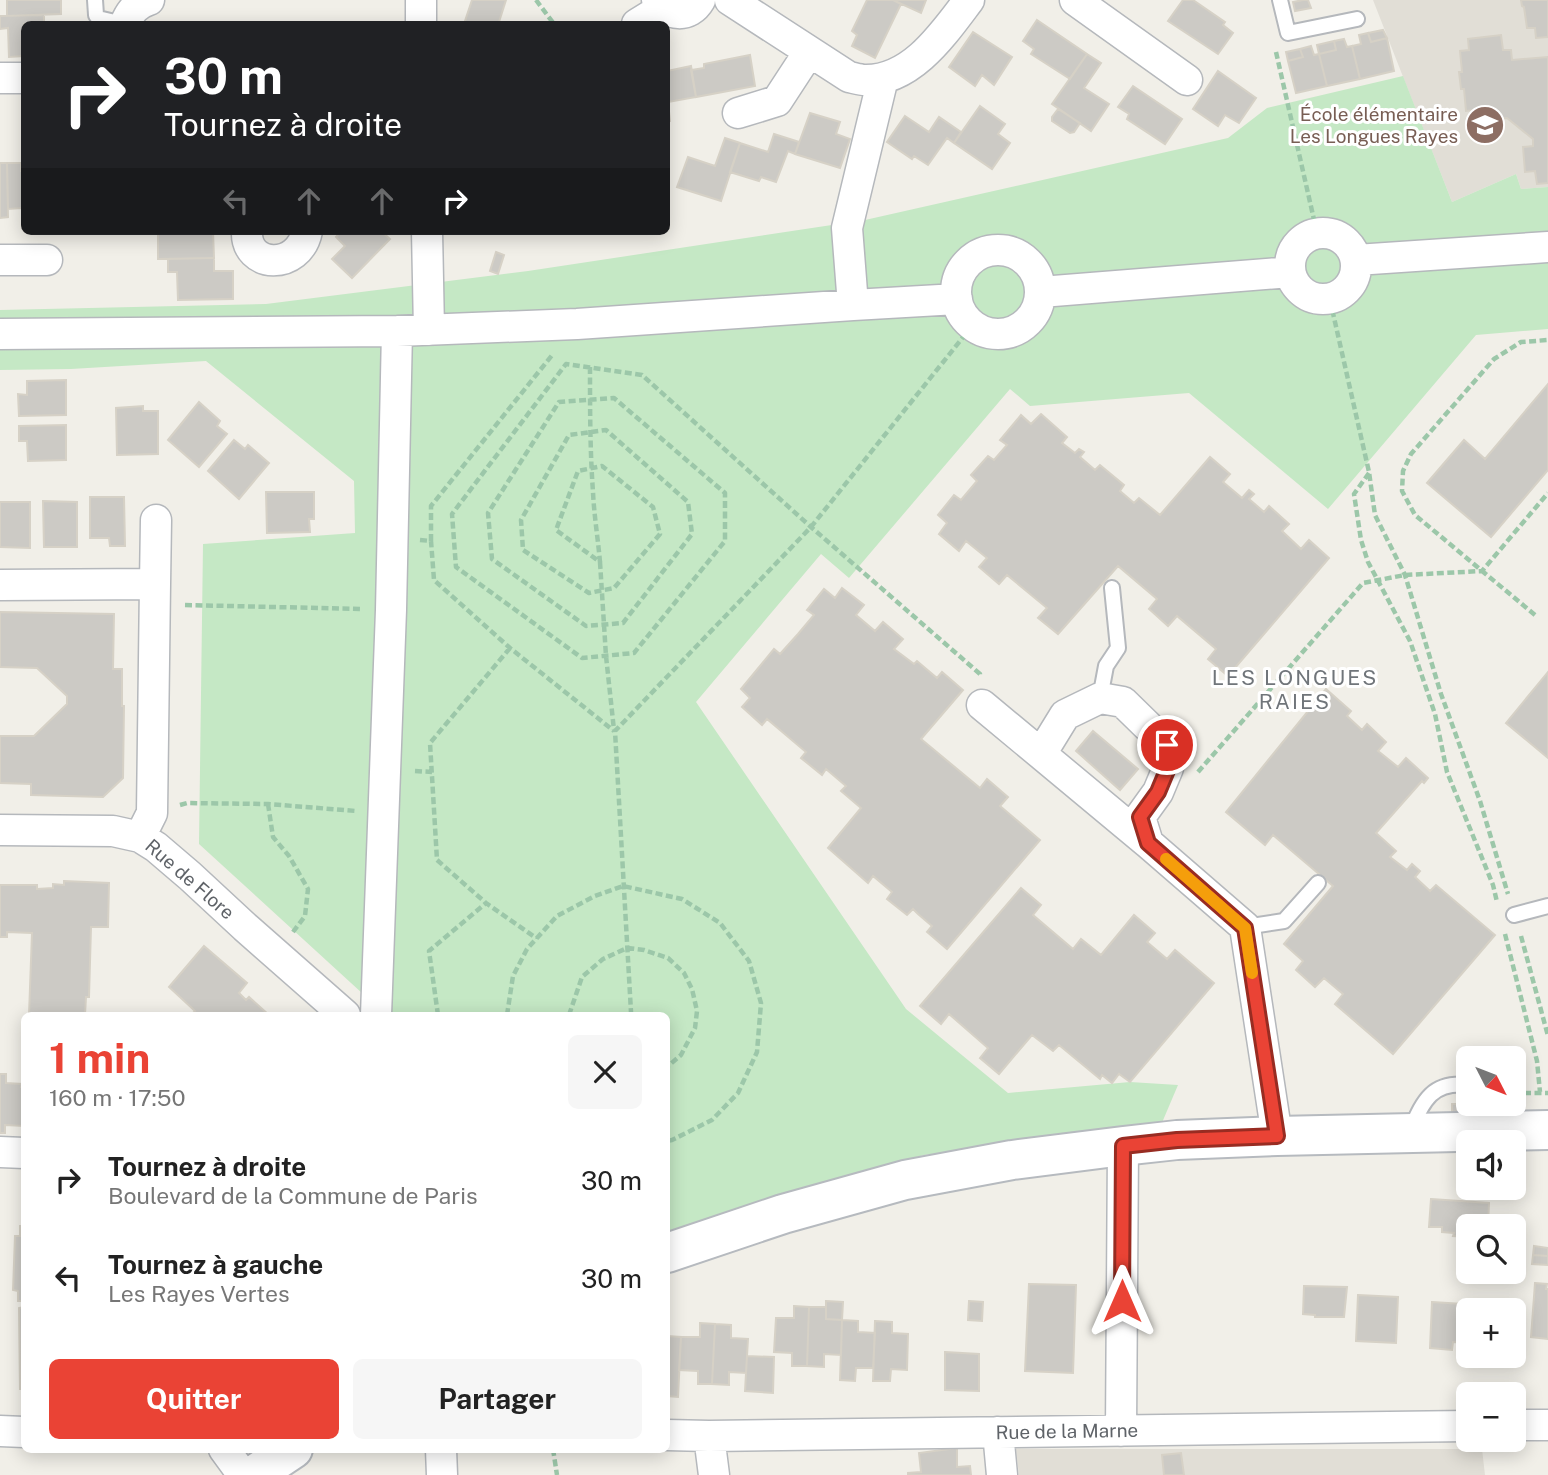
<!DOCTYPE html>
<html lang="fr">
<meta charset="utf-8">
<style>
body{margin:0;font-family:"Public Sans",sans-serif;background:#f6f6f6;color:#222;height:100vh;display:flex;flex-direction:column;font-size:26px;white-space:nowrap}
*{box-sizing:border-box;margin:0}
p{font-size:23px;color:#767676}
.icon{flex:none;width:38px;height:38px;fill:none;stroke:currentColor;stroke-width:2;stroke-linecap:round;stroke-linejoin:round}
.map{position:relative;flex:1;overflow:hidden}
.side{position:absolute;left:21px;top:1012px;width:649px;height:441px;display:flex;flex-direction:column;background:#fff;border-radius:10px;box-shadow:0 4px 18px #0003}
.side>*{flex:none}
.top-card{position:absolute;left:21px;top:21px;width:649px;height:214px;border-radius:10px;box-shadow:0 4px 18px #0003;background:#202124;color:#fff;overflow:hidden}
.needle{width:46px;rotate:132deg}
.fabs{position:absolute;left:1456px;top:1046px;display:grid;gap:14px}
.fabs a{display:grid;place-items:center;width:70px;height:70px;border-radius:10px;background:#fff;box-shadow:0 4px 18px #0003;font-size:35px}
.pin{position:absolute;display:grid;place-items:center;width:60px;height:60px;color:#fff;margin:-30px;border:4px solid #fff;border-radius:50%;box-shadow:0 2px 7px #0007}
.me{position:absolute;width:77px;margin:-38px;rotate:0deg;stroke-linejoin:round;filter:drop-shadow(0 0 5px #0008)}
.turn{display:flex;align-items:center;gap:24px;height:147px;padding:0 28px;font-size:32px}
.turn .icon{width:91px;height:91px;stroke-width:2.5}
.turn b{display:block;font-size:49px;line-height:60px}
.lanes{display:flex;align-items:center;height:66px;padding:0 28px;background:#0003;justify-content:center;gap:35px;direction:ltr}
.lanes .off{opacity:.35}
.round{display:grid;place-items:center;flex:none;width:74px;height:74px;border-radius:10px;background:#f6f6f6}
.headline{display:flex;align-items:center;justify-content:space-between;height:119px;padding:0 28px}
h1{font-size:42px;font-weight:700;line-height:52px;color:#ea4335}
.primary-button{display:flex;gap:14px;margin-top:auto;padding:14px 28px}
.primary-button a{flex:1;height:80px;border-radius:10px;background:#ea4335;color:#fff;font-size:28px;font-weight:700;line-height:80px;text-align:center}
.primary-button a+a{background:#f6f6f6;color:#222}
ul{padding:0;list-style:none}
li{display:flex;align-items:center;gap:21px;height:98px;padding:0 28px}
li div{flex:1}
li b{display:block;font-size:26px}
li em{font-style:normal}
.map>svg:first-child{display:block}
</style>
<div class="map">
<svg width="1548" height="1475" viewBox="0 0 1548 1475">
<rect width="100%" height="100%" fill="#f1efe8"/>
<path fill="#e1ded6" d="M1373,0H1548V187L1521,189L1516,174L1452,202Z
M1016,1449H1482L1485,1475H1019Z"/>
<path fill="#c5e8c5" d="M1403,76L1452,202L1516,174L1521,189L1548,187V329L1476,335L1328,509L1189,393L1030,406L1010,389L849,578L821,554L696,702L906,1009L1008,1093L1130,1082L1178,1085L1161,1125L924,1155L667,1231V1015H386L199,844L203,544L355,533L354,481L206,361L71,369L0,370V310L266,304L528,271L865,220L1228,138L1267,108Z"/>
<path fill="#cccac5" stroke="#d6d1c6" stroke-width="2" d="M7,0H61V14L7,16Z
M472,0H506L499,22L505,24H464Z
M867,0H893L901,4L875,58L852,46L857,35L852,31Z
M893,0H926L921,13Z
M1183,0H1193L1225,22L1223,25L1233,33L1218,54L1168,21Z
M1303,0H1308L1311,8L1295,11L1293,2Z
M1521,0H1548V37L1536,38L1535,28H1527L1524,7L1522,6Z
M44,15V24H24V56L9,57L8,28L0,29V16Z
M1037,20L1087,54L1070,79L1031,54L1034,49L1023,41Z
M1383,30L1387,38L1371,42L1368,33Z
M973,32L1012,57L994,85L982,75L975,86L949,67Z
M1368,33L1371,42L1387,38L1394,71L1360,79L1352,46L1361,44L1359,35Z
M1501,35L1503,50H1511L1512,60L1548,57V183L1537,184L1535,171L1525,172L1523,147L1533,146V139L1507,118L1475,121L1474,110L1466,111L1464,89H1461L1459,72H1462L1460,51L1469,50L1468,39Z
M1344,39L1347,47L1352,46L1360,79L1327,86L1319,54L1336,50L1334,41Z
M1334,41L1336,50L1319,54L1317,45Z
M1311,46L1314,55L1319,54L1327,86L1296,93L1288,61L1303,57L1300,49Z
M1300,49L1303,57L1288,61L1286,52Z
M1087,54L1101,63L1084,88L1109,104L1091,131L1052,104Z
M750,55L755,86L696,97L691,70L704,68V64Z
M691,66L696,97L668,102L670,121L667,122V71Z
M1218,71L1256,98L1239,123L1225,115L1218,126L1193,109Z
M1133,86L1182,119L1165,144L1127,119L1129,114L1118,107Z
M980,106L1005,124L998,134L1010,143L992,169L954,143Z
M1058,109L1080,123L1074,132L1070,133L1052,121V117Z
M810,113L840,122L836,134L850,139L840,168L795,154Z
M905,116L929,132L939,117L961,132L954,143L947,138L928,165L914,156L912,159L887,142Z
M774,134L799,142L795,154L788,151L776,182L761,177L759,181L730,172L740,143L768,152Z
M725,138L740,143L721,201L677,187L688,157L715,166Z
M0,163H7L8,217L0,218Z
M7,163H21V171H24V226H22V208L8,209Z
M149,231H213L214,258L158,259V231Z
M341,231H381L390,239L352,278L332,259L345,246L336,237Z
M496,252L504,255L498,274L490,271Z
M214,258V271H233V299L178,300L177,272H168V259Z
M66,380V415L19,416L18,394L27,395V381Z
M1548,384V470L1491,537L1427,483L1464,440L1485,459Z
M199,402L220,421L217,426L227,434L199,467L168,440Z
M143,406V411H158V454L117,455L116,408Z
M1041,414L1067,437L1062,443L1075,453L1079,449L1084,452L1080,457L1095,470L1100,465L1124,485L1120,491L1134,503L1139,498L1160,515L1210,457L1230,474L1223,482L1242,498L1249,490L1254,494L1249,499L1264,512L1269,506L1289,524L1282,531L1301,549L1309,540L1329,558L1228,676L1208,659L1216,649L1177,616L1168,626L1149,609L1157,599L1118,566L1058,634L1038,618L1047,608L1007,575L999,584L979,567L987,558L966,541L959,551L939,534L947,523L938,515L954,495L961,500L977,481L971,475L988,456L994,460L1007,445L1000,440L1021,415L1031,424Z
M66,425V460L28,461L27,441H19V426Z
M234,440L245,449L248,445L269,463L239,499L208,471Z
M266,492H314V519H309L310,532L267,533Z
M90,497H124L125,546H110L109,538H90Z
M43,501L77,502V547H44Z
M0,502H30V548L0,547Z
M842,588L864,605L856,615L875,631L883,622L903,639L894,649L914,664L917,661L937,678L942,672L963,690L921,739L980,788L987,779L1008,797L1000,806L1040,840L947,949L927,932L932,926L918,914L913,909L907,915L887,899L892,892L873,876L868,883L828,848L861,808L841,791L846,786L826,769L822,775L801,758L806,752L767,719L762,725L742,707L750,698L741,689L774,649L780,654L798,634L814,615L807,610L824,589L835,598Z
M0,612L114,614L113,669H122V706H124L123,778L103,797L31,795V784L0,783V736H34L67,704V696L37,668L0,667Z
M1548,672V758L1506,723Z
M1326,689L1351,711L1347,716L1362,730L1367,724L1386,742L1378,751L1398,767L1406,758L1428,778L1424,783L1422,781L1376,833L1396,851L1390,857L1407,870L1412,864L1420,871L1415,877L1430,891L1436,885L1495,935L1393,1054L1335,1004L1343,994L1324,978L1315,987L1296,970L1303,961L1284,944L1333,886L1273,835L1265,845L1226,812Z
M1093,731L1138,769L1120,790L1076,751Z
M64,881L109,883L108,927H91L89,997H86L85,1015H29L32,933L7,932V937H0V885H37V889L53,888V884L64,885Z
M1021,888L1041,905L1033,915L1073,949L1081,939L1101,955L1134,915L1155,933L1147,942L1167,959L1175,950L1214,983L1130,1082L1119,1074L1112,1083L1102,1075L1100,1079L1059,1045L1053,1051L1032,1035L999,1074L980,1058L988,1048L949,1014L941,1024L920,1006Z
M204,946L247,983L239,993L246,1000L249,997L269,1015H191L195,1011L169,987Z
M0,1074H6V1083L22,1084L21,1087L24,1088V1126L5,1125V1133H0Z
M1452,1104H1470L1471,1111L1452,1112Z
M1431,1199L1489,1203L1488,1227H1468V1237L1453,1236L1454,1233L1442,1232V1227H1429Z
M20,1226H24V1301H18V1291L13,1290L15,1236H20Z
M1534,1246L1548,1248V1256L1533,1255Z
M1533,1255L1548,1256V1265L1532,1264Z
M1535,1283L1547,1284L1546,1289H1548V1339L1531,1337Z
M1029,1284L1076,1285L1073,1373L1025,1371Z
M1304,1286L1347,1287L1344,1317H1315V1315L1303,1314Z
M1358,1295L1398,1297L1396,1343L1356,1341Z
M826,1301L843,1302L842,1320L826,1319Z
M969,1301L983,1302L982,1321L968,1320Z
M1432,1302L1495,1306L1494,1311H1468V1343L1453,1342L1452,1350L1430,1348Z
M794,1306L809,1307L807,1366H792V1353L774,1352L776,1318H794Z
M24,1307V1389H20L19,1308Z
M809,1307H826V1319L842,1320L841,1355L824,1354V1367L807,1366Z
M842,1320L858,1321V1332L875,1333L873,1368H856L855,1381L840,1380Z
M875,1321L892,1322V1333L908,1334L907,1370L891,1369L890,1381H873Z
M700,1323L715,1324L712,1384H698V1371L679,1370L681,1337H700Z
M715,1324L731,1325V1338L748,1339L746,1373L729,1372V1385L712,1384Z
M667,1336L681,1337L678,1397L667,1396Z
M945,1352L979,1354V1391L945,1390Z
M747,1356L774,1357L773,1393L745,1391Z
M957,1448V1467L970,1466L971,1475H908V1473L921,1472L919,1453Z
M1181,1453L1184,1475H1164L1162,1455Z"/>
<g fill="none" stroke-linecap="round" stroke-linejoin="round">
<g stroke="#b5b8bc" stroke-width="18">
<path id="lane" d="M95,0L96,15L98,18L123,24
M1280,0L1288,33L1357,19
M1100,698L1106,666L1118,648L1112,588
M1514,915L1548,906
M1245,927L1284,921L1318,883
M1497,1104L1512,1127
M1410,1131C1423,1102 1431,1081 1468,1085"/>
</g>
<g stroke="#b5b8bc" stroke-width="33">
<path id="street" d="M421,0V24
M657,0C668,16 689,19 700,0
M730,0L849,77C854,78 860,80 865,80C912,81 944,33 969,0
M1075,0L1187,80
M125,24C130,12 136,4 149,0
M637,24L663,8
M0,78H24
M883,78L847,228L853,305L957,299
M738,113L777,101L809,52
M247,231C245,269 299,271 307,231
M427,231L429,330
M1290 266a33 33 0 1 1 66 0a33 33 0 1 1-66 0Z
M956 292a42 42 0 1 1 84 0a42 42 0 1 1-84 0Z
M0,260H47
M1356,260L1548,247
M1041,292L1290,272
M0,334L397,331L577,324L853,305
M155,584L156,520
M0,585L155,584L152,813L140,837
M982,705L1041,754
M0,830L113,831L140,837L156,847L190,876L245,927L345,1015
M1148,843L1041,754L1065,715L1100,698L1123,702L1167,745L1168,768L1158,792L1140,817L1148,843L1245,927L1277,1136
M376,1015L391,610L397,331
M0,1152L24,1153
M1514,1425H1548
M0,1431L24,1432
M1121,1431L1123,1146
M998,1432L1002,1475
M667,1435L709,1436L1468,1426
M709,1436L714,1475
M224,1449L243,1475
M441,1449L442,1475"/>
</g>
<g stroke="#b6babf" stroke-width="42">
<path id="secondary" d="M667,1253L783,1214L905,1180L1012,1160L1123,1146L1177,1140L1277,1136L1548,1130
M254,1475L293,1449"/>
</g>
<path stroke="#9cc7a9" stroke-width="4.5" stroke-dasharray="7 3.5" stroke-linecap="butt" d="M536,0L554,24
M1276,52L1317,233
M1330,300L1369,472L1375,515L1405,575L1441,694L1480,801L1508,894
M590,367C590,409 590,451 593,492C594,515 598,539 600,562L556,530L578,471L602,466L653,507L660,534L614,588L589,593L523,550L521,520L569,435L606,430L688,502L692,534L623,623L586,626L492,559L488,513L559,402L614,398L725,493V541L634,653L582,658L456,567L452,514L566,364L642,375L811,527L980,674V676
M1369,473L1354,494L1361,540L1368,562L1410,641L1435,714L1447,772L1493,885L1497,902
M420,540L431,541L434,580L510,648L614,731
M431,541V506L553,354
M600,562L606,656L614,730
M185,605L362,609
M1535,615L1415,515L1402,491L1403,471L1411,454L1494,359L1521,342L1548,340
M510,648L430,743L437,860L486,903L536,938
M415,771L432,772
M1198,772L1363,583L1405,575L1482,571L1548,493
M268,804L273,837L289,856L308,889L305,916L293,932
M180,805L187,803L268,804L356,811
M1505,934L1537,1061L1540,1092
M1521,936L1548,1036
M438,1015L429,951L486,903
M507,1015L513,976L527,949L557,916L595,896L623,886L682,899L720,923L749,961L761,1003L757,1052L738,1093L712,1120L672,1140L667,1141
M569,1015L582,977L603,959L627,948L644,950L668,958L684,973L692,989L697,1011L695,1028L681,1055L667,1067
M630,1015L631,1012L615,731L811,527L972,326
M1524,1093H1548
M553,1449L557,1475"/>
<use href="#lane" stroke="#fff" stroke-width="14"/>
<use href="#street" stroke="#fff" stroke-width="30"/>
<use href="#secondary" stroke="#fff" stroke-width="38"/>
</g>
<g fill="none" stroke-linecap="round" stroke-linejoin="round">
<g stroke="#982c22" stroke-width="18">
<path id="route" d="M1122,1301L1123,1146L1177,1140L1277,1136L1245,928L1148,843L1140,817L1158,792L1168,768L1167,745"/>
</g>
<use href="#route" stroke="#ea4335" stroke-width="12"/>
<path stroke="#f59e0b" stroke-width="12" d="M1166,859L1245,928L1252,973"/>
</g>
<defs>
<g id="school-disc" transform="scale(2.0125)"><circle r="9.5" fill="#8d6e63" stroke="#fff"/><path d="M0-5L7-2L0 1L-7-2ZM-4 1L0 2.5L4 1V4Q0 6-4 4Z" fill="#fff"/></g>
</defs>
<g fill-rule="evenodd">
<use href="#school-disc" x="1485" y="125"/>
</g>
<g text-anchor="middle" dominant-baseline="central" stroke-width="6" stroke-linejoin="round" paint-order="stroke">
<g font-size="19" fill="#785e54" stroke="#fff" text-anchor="end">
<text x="1458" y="114">École élémentaire<tspan x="1458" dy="22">Les Longues Rayes</tspan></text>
</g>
<g font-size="19" fill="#5f6368" stroke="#fff">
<text transform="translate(190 879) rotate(41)">Rue de Flore</text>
<text transform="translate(1067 1431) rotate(-1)">Rue de la Marne</text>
</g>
<g font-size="21" letter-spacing="2" fill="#70757a" stroke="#fff">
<text x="1295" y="677">LES LONGUES<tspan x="1295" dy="24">RAIES</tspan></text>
</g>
</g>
</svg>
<div class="fabs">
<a><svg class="needle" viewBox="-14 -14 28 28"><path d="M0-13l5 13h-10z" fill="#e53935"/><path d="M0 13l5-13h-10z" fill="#767676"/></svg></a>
<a><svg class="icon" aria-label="sound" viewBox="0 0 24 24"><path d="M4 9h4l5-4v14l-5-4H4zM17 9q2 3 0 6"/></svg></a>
<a><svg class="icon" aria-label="search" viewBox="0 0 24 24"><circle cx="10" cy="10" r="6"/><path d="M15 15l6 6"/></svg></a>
<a>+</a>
<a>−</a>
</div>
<div class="pin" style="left:1167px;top:745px;background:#d93025"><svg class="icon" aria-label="arrive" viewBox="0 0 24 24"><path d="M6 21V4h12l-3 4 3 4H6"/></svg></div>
<svg class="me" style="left:1122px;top:1301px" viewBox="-20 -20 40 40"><path d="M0-17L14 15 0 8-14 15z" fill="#ea4335" stroke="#fff" stroke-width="4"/></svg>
<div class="top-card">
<div class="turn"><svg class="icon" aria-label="right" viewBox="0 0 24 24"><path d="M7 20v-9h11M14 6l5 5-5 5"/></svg><div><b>30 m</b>Tournez à droite</div></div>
<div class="lanes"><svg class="icon off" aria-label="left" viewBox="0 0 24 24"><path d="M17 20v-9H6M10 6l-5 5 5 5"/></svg><svg class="icon off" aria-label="ahead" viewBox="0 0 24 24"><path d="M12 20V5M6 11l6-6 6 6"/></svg><svg class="icon off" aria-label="ahead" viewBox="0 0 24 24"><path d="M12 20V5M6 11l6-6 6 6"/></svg><svg class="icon" aria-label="right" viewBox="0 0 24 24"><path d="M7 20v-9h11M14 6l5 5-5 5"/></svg></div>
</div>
<section class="side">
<div class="headline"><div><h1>1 min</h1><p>160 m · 17:50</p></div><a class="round"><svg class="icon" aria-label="close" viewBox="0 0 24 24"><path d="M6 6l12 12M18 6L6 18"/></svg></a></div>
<ul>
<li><svg class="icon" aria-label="right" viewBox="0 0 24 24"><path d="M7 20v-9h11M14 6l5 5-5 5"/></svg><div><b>Tournez à droite</b><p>Boulevard de la Commune de Paris</p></div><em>30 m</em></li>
<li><svg class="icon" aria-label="left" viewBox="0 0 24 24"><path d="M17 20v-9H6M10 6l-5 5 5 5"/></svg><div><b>Tournez à gauche</b><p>Les Rayes Vertes</p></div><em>30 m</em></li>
</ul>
<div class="primary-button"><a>Quitter</a><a>Partager</a></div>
</section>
</div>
